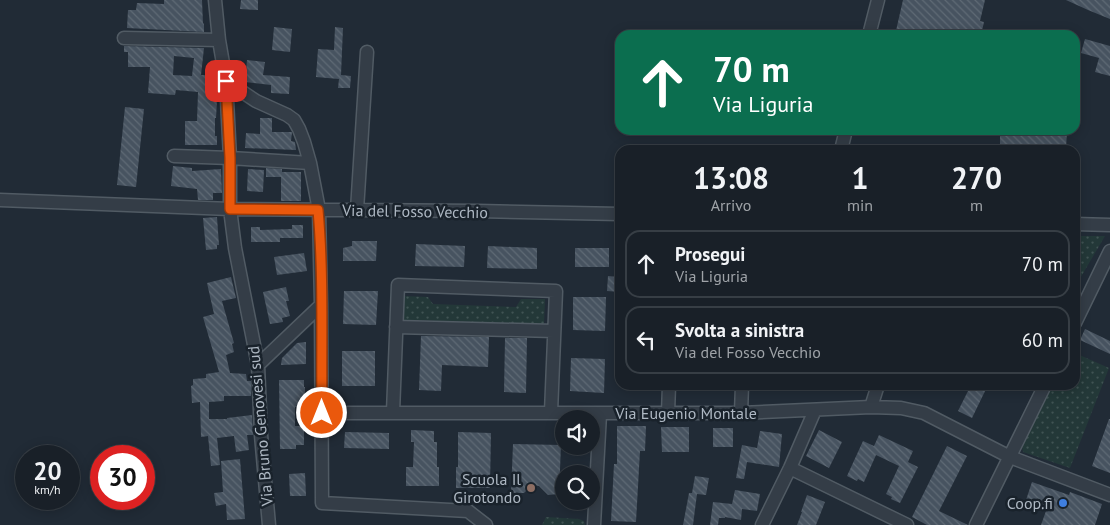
<!DOCTYPE html>
<html lang="it">
<style>
body{margin:0;font-family:"PT Sans",sans-serif;background:#222830;color:#f1f3f6;height:100vh;display:flex;flex-direction:column;font-size:19px;white-space:nowrap}
*{box-sizing:border-box;margin:0}
p{font-size:16px;color:#9fa3a8}
.icon{flex:none;width:28px;height:28px;fill:none;stroke:currentColor;stroke-width:2;stroke-linecap:round;stroke-linejoin:round}
.map{position:relative;flex:1;overflow:hidden}
.sheet{position:absolute;left:615px;top:145px;width:465px;height:245px;display:flex;flex-direction:column;background:#192028;border-radius:15px;box-shadow:0 2px 12px #0003,0 0 0 1px #373e45}
.sheet>*{flex:none}
.hud{position:absolute;left:615px;top:30px;width:465px;height:105px;border-radius:15px;box-shadow:0 2px 12px #0003,0 0 0 1px #373e45;background:#0b6e4f;color:#fff;overflow:hidden}
.fabs{position:absolute;left:555px;top:410px;display:grid;gap:10px}
.fabs a{display:grid;place-items:center;width:45px;height:45px;border-radius:50%;background:#192028;box-shadow:0 2px 12px #0003,0 0 0 1px #373e45;font-size:25px}
.speed{position:absolute;left:15px;top:445px;display:flex;gap:10px;font-size:25px;font-weight:700;text-align:center}
.speed>*{display:grid;place-content:center;width:65px;height:65px;border-radius:50%;background:#192028;box-shadow:0 2px 12px #0003,0 0 0 1px #373e45;line-height:1}
.speed small{font-size:12px;font-weight:400}
.speed .limit{border:8px solid #d22;background:#fff;color:#111}
.pin{position:absolute;display:grid;place-items:center;width:42px;height:42px;color:#fff;margin:-21px;border-radius:10px;box-shadow:0 2px 8px #0006}
.me{position:absolute;width:55px;margin:-28px;rotate:0deg;stroke-linejoin:round;filter:drop-shadow(0 0 4px #0008)}
.turn{display:flex;align-items:center;gap:18px;height:105px;padding:0 15px;font-size:22px}
.turn .icon{width:65px;height:65px;stroke-width:2.5}
.turn b{display:block;font-size:35px;line-height:42px}
.eta{display:flex;justify-content:space-evenly;align-items:center;height:85px;text-align:center}
.eta b{font-size:30px;font-weight:700;line-height:35px}
ul{padding:0;list-style:none}
li{display:flex;align-items:center;gap:15px;height:68px;margin:0 10px 8px;padding:0 5px;border:2px solid #373e45;border-radius:15px}
li div{flex:1}
li b{display:block;font-size:19px}
li em{font-style:normal}
.map>svg:first-child{display:block}
</style>
<div class="map">
<svg width="1110" height="525" viewBox="0 0 1110 525">
<defs>
<pattern id="green-dots" width="8" height="8" patternUnits="userSpaceOnUse" patternTransform="scale(1.25)"><rect width="8" height="8" fill="#233838"/><path d="M2 2h.1M6 6h.1" fill="none" stroke="#405353" stroke-width="1.8" stroke-linecap="round"/></pattern>
<pattern id="building-back-hatch" width="6" height="6" patternUnits="userSpaceOnUse" patternTransform="scale(1.25)"><rect width="6" height="6" fill="#475360"/><path d="M-1 5l2 2M0 0l6 6M5-1l2 2" fill="none" stroke="#5f6a75"/></pattern>
</defs>
<rect width="100%" height="100%" fill="#212b36"/>
<path fill="url(#green-dots)" d="M1075,236H1105L1075,287Z
M404,296L428,297L433,304L516,307L521,299H545L544,324L403,320Z
M1075,353L1109,368L1070,468L1023,452L1022,447L1052,385H1075Z
M546,517L579,519L584,521L585,525H542Z"/>
<path fill="url(#building-back-hatch)" fill-rule="evenodd" d="M164,0H202L203,24L204,23V32L127,28L128,10H136L137,3L164,4Z
M241,0H258V10L240,9Z
M903,0H985L980,21L984,22L981,35H895Z
M1066,0H1110V19L1088,10Z
M274,27L292,29L290,52L272,50Z
M335,27L343,28L341,75L351,76L350,88H338L339,79L316,77L318,49L334,50Z
M1085,39L1110,46V76L1095,72L1099,58L1081,53Z
M124,46L204,48L201,75H214L212,101H217L216,118H215V136H217V145H185V121H197L198,92L176,90L175,95L148,93L150,67H128V52H124ZM174,56L194,58L192,76L173,75Z
M247,60L265,62L263,75L290,77L289,94L271,93V85L245,82Z
M125,107L144,109L136,187L117,185Z
M260,118H272V132H292L291,141L295,142L296,150L245,148L246,133L260,134Z
M1000,130H1067L1066,150H1000Z
M173,166L192,168V171L221,169L222,193H213V200H198L197,189L171,186Z
M266,168L282,169V172H301V201H281V177H266Z
M248,169L264,170L263,192L247,191Z
M217,217L219,245H217V249L206,250L203,218Z
M292,225H303V238H280V242H251V227H260V230L292,229Z
M352,241H377L376,261H343V248L352,246Z
M416,244L465,246L464,267L415,266Z
M488,246L537,248V269L487,268Z
M575,248H609V267H575Z
M304,253L307,271L277,275L274,257Z
M608,276L618,277V278L620,279V292L607,291Z
M231,277L236,298L222,301L234,343L232,344L234,352L226,355L230,373L246,374L247,381H251V396H224V401L209,402V419H227V418L252,415L253,435H247L249,450L236,452L234,436L217,438L220,465L211,466L208,436L201,437L200,402L192,403L191,386L193,385V379L206,378V374L219,372L203,317L214,314L207,283Z
M286,287L289,301H286L290,316L282,318L283,322L270,324L263,292Z
M344,291H378L376,325L343,324Z
M573,297H606L605,331L573,330Z
M1085,329L1110,341V354L1080,340Z
M421,336L489,337L488,367L442,365L441,391L419,390Z
M505,338H527L526,393L504,392Z
M306,342V364L281,365L282,358L297,343Z
M342,351H375V386H342Z
M571,358L605,359L604,393L570,391Z
M279,380H304V387H305V407H295V426H304V445H296V449H280Z
M971,385H988L972,418L958,411Z
M1109,419H1110V473L1092,466Z
M617,426H646L645,451H640L636,522L611,521L614,464H617Z
M661,427H689V452H662Z
M713,428H733V447H713Z
M411,430L434,431V442H437V467H439V486H406V467H413L414,442H411Z
M819,430L842,442L829,468L806,456Z
M760,431L782,434L779,467L747,462L744,479L736,478L742,445L757,448Z
M345,432L389,433V449L344,448Z
M458,432L491,433L490,488H456V467H458Z
M879,435L913,451L908,462L918,467L900,503L891,499L892,497L886,494L899,466L876,455L864,482L858,479L857,481L847,476L863,441L874,446Z
M513,444L561,445L559,494L548,495L539,486L532,485L524,493H511Z
M947,446L967,456L939,511L968,525H927L912,517Z
M240,459L245,519L227,520L226,504L216,506L214,493L223,492L221,461Z
M305,473L306,496H290L289,474Z
M695,476L709,478L706,495L697,494L693,525H683L689,493H692Z
M1032,482L1069,495L1070,492L1102,504L1095,525H1041L1046,511L1025,503Z
M735,490L760,494L757,511L742,509L741,520L725,517V518H719L718,525H710L713,502L732,504Z
M807,495L825,502L816,525H797L802,512H801Z"/>
<g fill="none" stroke-linecap="round" stroke-linejoin="round">
<g stroke="#515b64" stroke-width="15">
<path id="minor" d="M215,0L219,40L226,81L230,158V209L235,248L258,365L261,435L269,525
M869,35L878,0
M124,38L219,40
M226,81L256,101L287,115L294,120L299,129L304,142L310,163L319,210L321,305L258,365
M841,150L846,130
M174,156L230,158L310,163
M0,200L230,209L478,211L620,214
M357,210L367,52
M1075,224L1110,225
M321,305L322,503L468,511L486,525
M1075,323L1110,251
M396,327L554,331
M871,407L878,385
M393,412L398,285L556,291L551,412
M322,413H741L871,407L901,408L924,413L1010,457L1110,495
M668,413L669,385
M741,413L742,385
M790,468L907,525
M594,525L600,414
M762,525L790,468L815,410
M976,525L1045,385"/>
</g>
<use href="#minor" stroke="#343d47" stroke-width="12"/>
</g>
<g fill="none" stroke-linecap="round" stroke-linejoin="round">
<g stroke="#983908" stroke-width="12">
<path id="route" d="M226,81L230,158V209L318,210C324,277 321,345 322,413"/>
</g>
<use href="#route" stroke="#ea580c" stroke-width="9"/>
</g>
<circle fill="#8d6e63" stroke="#19222b" stroke-width="2" cx="531" cy="488" r="5"/>
<circle fill="#3f7fe0" stroke="#19222b" stroke-width="2" cx="1063" cy="503" r="5"/>
<g text-anchor="middle" dominant-baseline="central" stroke-width="5" stroke-linejoin="round" paint-order="stroke">
<g font-size="16" fill="#aeb8c3" stroke="#19222b">
<text transform="translate(415 211) rotate(1)">Via del Fosso Vecchio</text>
<text x="686" y="413">Via Eugenio Montale</text>
<text transform="translate(260 426) rotate(-95)">Via Bruno Genovesi sud</text>
</g>
<g font-size="16" fill="#aeb8c3" stroke="#19222b" text-anchor="end">
<text x="521" y="479">Scuola Il<tspan x="521" dy="18">Girotondo</tspan></text>
<text x="1053" y="503">Coop.fi</text>
</g>
</g>
</svg>
<div class="fabs">
<a><svg class="icon" aria-label="sound" viewBox="0 0 24 24"><path d="M4 9h4l5-4v14l-5-4H4zM17 9q2 3 0 6"/></svg></a>
<a><svg class="icon" aria-label="search" viewBox="0 0 24 24"><circle cx="10" cy="10" r="6"/><path d="M15 15l6 6"/></svg></a>
</div>
<div class="speed"><div>20<small>km/h</small></div><div class="limit">30</div></div>
<div class="pin" style="left:226px;top:81px;background:#d93025"><svg class="icon" aria-label="arrive" viewBox="0 0 24 24"><path d="M6 21V4h12l-3 4 3 4H6"/></svg></div>
<svg class="me" style="left:322px;top:413px" viewBox="-20 -20 40 40"><circle r="17" fill="#ea580c" stroke="#fff" stroke-width="3"/><path d="M0-11L8 9 0 5-8 9z" fill="#fff"/></svg>
<div class="hud">
<div class="turn"><svg class="icon" aria-label="ahead" viewBox="0 0 24 24"><path d="M12 20V5M6 11l6-6 6 6"/></svg><div><b>70 m</b>Via Liguria</div></div>
</div>
<section class="sheet">
<div class="eta">
<div><b>13:08</b><p>Arrivo</p></div>
<div><b>1</b><p>min</p></div>
<div><b>270</b><p>m</p></div>
</div>
<ul>
<li><svg class="icon" aria-label="ahead" viewBox="0 0 24 24"><path d="M12 20V5M6 11l6-6 6 6"/></svg><div><b>Prosegui</b><p>Via Liguria</p></div><em>70 m</em></li>
<li><svg class="icon" aria-label="left" viewBox="0 0 24 24"><path d="M17 20v-9H6M10 6l-5 5 5 5"/></svg><div><b>Svolta a sinistra</b><p>Via del Fosso Vecchio</p></div><em>60 m</em></li>
</ul>
</section>
</div>
